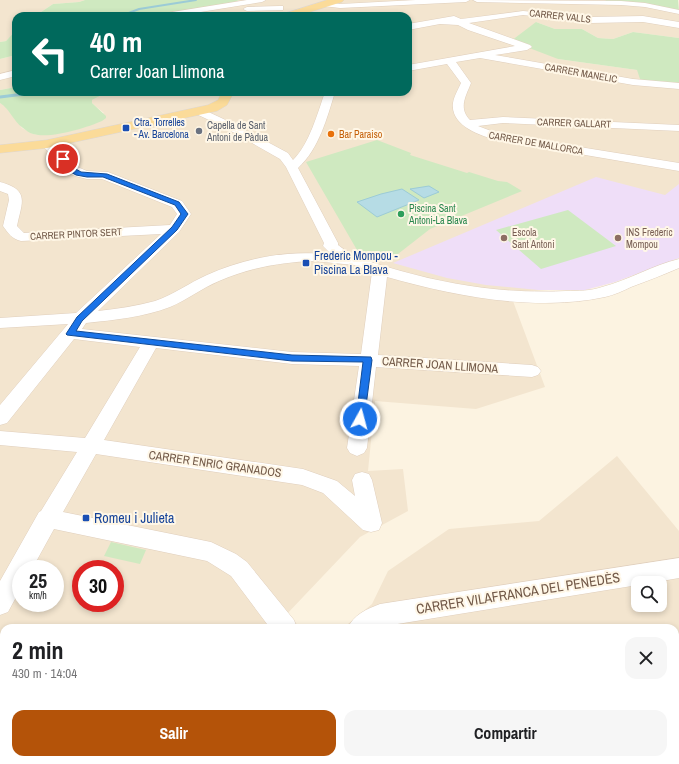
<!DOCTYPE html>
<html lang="es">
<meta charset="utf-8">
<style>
body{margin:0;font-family:"Archivo Narrow",sans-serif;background:#f6f6f6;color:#202124;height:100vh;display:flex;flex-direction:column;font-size:15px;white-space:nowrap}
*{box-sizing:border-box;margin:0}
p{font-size:13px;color:#757577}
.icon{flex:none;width:22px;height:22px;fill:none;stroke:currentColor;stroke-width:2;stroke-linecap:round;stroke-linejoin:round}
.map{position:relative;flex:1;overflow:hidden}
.sheet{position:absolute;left:0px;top:624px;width:679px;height:140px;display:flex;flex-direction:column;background:#fff;border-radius:12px 12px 0 0;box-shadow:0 2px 6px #0003}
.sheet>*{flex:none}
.guide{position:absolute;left:12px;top:12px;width:400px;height:84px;border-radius:12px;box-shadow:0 2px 6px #0003;background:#00695c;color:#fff;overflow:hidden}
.fabs{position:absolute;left:631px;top:576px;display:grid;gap:8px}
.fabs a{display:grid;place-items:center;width:36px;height:36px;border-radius:8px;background:#fff;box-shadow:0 2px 6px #0003;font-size:20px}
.speed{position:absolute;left:12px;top:560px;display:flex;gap:8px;font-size:20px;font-weight:700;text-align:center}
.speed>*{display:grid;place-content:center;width:52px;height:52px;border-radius:50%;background:#fff;box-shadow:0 2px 6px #0003;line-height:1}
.speed small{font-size:10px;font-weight:400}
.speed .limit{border:6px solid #d22;background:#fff;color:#111}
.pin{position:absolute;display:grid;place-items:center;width:34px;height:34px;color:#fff;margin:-17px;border:2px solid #fff;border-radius:50%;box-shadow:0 1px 4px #0007}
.me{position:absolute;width:44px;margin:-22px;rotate:7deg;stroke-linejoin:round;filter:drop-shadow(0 0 3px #0008)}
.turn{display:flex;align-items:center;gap:14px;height:84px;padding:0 12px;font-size:18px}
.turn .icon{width:52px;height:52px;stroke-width:2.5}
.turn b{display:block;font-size:28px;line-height:34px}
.round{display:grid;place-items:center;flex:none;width:42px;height:42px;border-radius:12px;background:#f6f6f6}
.headline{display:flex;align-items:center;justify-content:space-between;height:68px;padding:0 12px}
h1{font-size:24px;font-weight:700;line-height:30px}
.button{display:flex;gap:8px;margin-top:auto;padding:8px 12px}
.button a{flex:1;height:46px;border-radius:12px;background:#b45309;color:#fff;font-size:16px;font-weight:700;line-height:46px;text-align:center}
.button a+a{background:#f6f6f6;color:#202124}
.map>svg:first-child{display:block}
</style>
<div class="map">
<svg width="679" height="764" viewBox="0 0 679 764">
<rect width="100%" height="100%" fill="#fcf3e1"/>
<path fill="#f3e5cf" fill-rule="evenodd" d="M0,0H85L79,2L53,4L35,16H16V30L6,41L0,42Z
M239,0H605L679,11V38L633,32L613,39L598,38L582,29H555L536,22L558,59L637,70L679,85V256L600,286L510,293L545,387L476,409L375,401L368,471L403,469L408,511L360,537L285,616L303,628H4V760H675V628H343L372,604L388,571L449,529L539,521L617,456L679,531V764H0V103L5,106L22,128L33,134L41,135L75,130L104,113L94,105L92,103V100L102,95L116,92H408V16H155ZM21,569H55V603H21ZM81,569H115V603H81ZM638,583H660V605H638Z
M16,55V87L0,90V59Z"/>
<path fill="#efdef8" d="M596,177L665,195L679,184V258L615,282L585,290H538L486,285L447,278L393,263Z"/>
<path fill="#cfe9c0" d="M85,0H239L234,2L155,16H35L53,4L79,2Z
M605,0H678L679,11L606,1Z
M536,22L555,29H582L598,38L613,39L633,32L679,38V85L641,82L637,70L558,59L511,41Z
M16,30V55L0,59V42L6,41Z
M16,87V92H116L102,95L92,100V103L106,116V118L102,121C86,128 51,139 33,134C29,133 26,130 23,128C13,121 10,109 0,103V90Z
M377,140L411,153L410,155L467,173L469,172L498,181L507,182L522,191L430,229L389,261L357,250L306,162Z
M568,210L616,246L541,269L496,230Z
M111,542L146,550L140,564L104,556Z"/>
<path fill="#b6dce5" stroke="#9ccbd6" d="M429,186L439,192L424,198L410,189Z
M402,189L419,200L377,217L357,202L381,194Z"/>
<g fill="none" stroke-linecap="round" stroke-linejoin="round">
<path stroke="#9ccbd6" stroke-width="2" d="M121,16L139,9L196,0"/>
<path stroke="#9ccbd6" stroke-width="3" d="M0,97L40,92"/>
<path stroke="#9ccbd6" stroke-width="6" d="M0,651L4,648"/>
<g stroke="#e0cfbd" stroke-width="1">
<path id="minor" d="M247,0H266L262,2L176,16H156L160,14Z
M416,0H470L466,2L340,8L323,6L319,4L323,2L340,4Z
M473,0L621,1L645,3L679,10V14L645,7L621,5L477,2Z
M280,6H283V10L247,11L243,9L247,7Z
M523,11L590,17L643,16L679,22V28L643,22L590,23L523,15L469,23L530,45L532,47L527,50L495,55L633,79L679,83V89L633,85L480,58L456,62L471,83C466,96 458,108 470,120L503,117L679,125V131L503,123L478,126L499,134L679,163V171L497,140C481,136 450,126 453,103C454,96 458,90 461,83L447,64L408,71V65L515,46L468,30L458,25L440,24L408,30V24L454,16L461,19Z
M16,70V76L0,80V74Z
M325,92H335C327,118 319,149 298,168L338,243V245C356,259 380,265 401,271C455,286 510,294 566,291C578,291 591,291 602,287C629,280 653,265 679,259V268C663,275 647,281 631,287C623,291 614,295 605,297C535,312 454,296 387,277L378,355L532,365L538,367L541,371L538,375L532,377L376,367L367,448L364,453L357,456L350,453L347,448L359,366L292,364L156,348L104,440L303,469L337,481L355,496L352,480L355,474L362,472L369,474L372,480L382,523L379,530L371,532L363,530L323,493L302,485L96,454L63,512L211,542L236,554L247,562L294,620L297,628H270L231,576L207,561L54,529L32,569H21V588L8,612L0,615V581L39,512L41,511L77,452L0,445V431L85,438L140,347L74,339L7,423L0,425V405L68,324L0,328V318L76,313L161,234L21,241C12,239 8,233 3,226L9,200L8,194L0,191V182C30,190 22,202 17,226L24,233L170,225L177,214L172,207L102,179H87L75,176L67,172L41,144L43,142H51L75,166L87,171L108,172L182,201L191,214L179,232L98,311C117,309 136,306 155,301C173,295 189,283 207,275C245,258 290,249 332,255L323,246L324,243L286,167L280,159L224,127L194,113L193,111L198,108L202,109L232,123L288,153L293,160C309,145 318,112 325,92ZM314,261L354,265L372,272L361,354L292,352L82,329L86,323C114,320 144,317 170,307C187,300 202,288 219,281C249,268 281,262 314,261Z
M679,558V578L650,583H638V585L385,626L381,628H348C353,615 367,609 380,604Z
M675,683H679V709H675Z
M155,760H184L186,764H157Z
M397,760H427L429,764H399Z"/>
</g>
<g stroke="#ddd7d3" stroke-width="1">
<path id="major" d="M327,0H344L342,2L297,16H282L283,14Z
M222,92H234L227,105L217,111L47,148L0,153V145L47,140L208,105L218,100Z"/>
</g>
<use href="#minor" fill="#fff" fill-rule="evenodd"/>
<use href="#major" fill="#fbdb99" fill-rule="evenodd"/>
</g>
<path fill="#1a73e8" stroke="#114b97" d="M61,158H65L74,168L81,172L107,174L179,202L188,214L177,230L82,321L76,331L292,355L371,357L372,360L364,421H357L356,419L363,362L292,361L67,335L66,334L77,317L172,227L181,214L175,205L103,177H87L76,175L69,171L60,159Z"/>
<g fill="#1a4fb4" stroke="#fff7e7" stroke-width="1.5">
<rect x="122" y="124" width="8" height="8" rx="2"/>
<rect x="302" y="259" width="8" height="8" rx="2"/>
<rect x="82" y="514" width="8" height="8" rx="2"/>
</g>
<circle fill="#6b7280" stroke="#fff7e7" stroke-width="1.5" cx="199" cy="131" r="4"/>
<circle fill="#e8710a" stroke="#fff7e7" stroke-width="1.5" cx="331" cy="134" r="4"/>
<circle fill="#2e9e5b" stroke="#fff7e7" stroke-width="1.5" cx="401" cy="214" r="4"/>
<g fill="#8d6e63" stroke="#fff7e7" stroke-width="1.5">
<circle cx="504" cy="238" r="4"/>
<circle cx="618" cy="238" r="4"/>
</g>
<g text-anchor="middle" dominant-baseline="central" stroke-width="4" stroke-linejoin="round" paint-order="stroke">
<g font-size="10" fill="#725948" stroke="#fff7e7">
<text transform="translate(560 16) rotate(6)">CARRER VALLS</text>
<text transform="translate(581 73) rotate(10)">CARRER MANELIC</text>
<text transform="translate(574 123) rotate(2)">CARRER GALLART</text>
<text transform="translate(536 143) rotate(10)">CARRER DE MALLORCA</text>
<text transform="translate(76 234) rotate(-3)">CARRER PINTOR SERT</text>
</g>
<g font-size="10" fill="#164399" stroke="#fff7e7" text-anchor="start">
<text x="134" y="122">Ctra. Torrelles<tspan x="134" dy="12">- Av. Barcelona</tspan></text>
</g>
<g font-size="10" fill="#5b616d" stroke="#fff7e7" text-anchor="start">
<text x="207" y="125">Capella de Sant<tspan x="207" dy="12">Antoni de Pàdua</tspan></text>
</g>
<g font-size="10" fill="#c56008" stroke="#fff7e7" text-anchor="start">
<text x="339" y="134">Bar Paraiso</text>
</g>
<g font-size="10" fill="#27864d" stroke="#fff7e7" text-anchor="start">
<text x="409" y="208">Piscina Sant<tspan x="409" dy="12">Antoni-La Blava</tspan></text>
</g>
<g font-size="10" fill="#785e54" stroke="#fff7e7" text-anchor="start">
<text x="512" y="232">Escola<tspan x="512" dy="12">Sant Antoni</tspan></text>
<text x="626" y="232">INS Frederic<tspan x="626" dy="12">Mompou</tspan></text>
</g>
<g font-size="12" fill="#164399" stroke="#fff7e7" text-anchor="start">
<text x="314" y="256">Frederic Mompou -<tspan x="314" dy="14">Piscina La Blava</tspan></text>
</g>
<g font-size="12" fill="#725948" stroke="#fff7e7">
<text transform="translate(440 365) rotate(4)">CARRER JOAN LLIMONA</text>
<text transform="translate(215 464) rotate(8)">CARRER ENRIC GRANADOS</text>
</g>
<g font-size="14" fill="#164399" stroke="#fff7e7" text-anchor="start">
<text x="94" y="518">Romeu i Julieta</text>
</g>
<g font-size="14" fill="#725948" stroke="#fff7e7">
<text transform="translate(518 593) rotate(-9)">CARRER VILAFRANCA DEL PENEDÈS</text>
</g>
</g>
</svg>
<div class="fabs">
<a><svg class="icon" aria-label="search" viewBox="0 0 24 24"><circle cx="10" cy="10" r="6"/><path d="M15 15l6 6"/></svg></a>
</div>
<div class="speed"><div>25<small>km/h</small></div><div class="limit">30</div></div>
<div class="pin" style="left:63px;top:159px;background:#d93025"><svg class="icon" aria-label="arrive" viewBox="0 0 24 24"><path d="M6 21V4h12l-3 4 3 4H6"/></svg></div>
<svg class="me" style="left:360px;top:419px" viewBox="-20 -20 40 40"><circle r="17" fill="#1a73e8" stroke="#fff" stroke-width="3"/><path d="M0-11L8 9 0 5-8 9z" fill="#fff"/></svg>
<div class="guide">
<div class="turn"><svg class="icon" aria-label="left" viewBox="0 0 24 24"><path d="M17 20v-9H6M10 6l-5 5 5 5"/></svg><div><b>40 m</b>Carrer Joan Llimona</div></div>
</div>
<section class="sheet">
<div class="headline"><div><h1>2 min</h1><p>430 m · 14:04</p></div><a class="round"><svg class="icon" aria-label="close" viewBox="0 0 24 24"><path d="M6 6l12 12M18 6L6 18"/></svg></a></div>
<div class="button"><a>Salir</a><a>Compartir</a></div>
</section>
</div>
